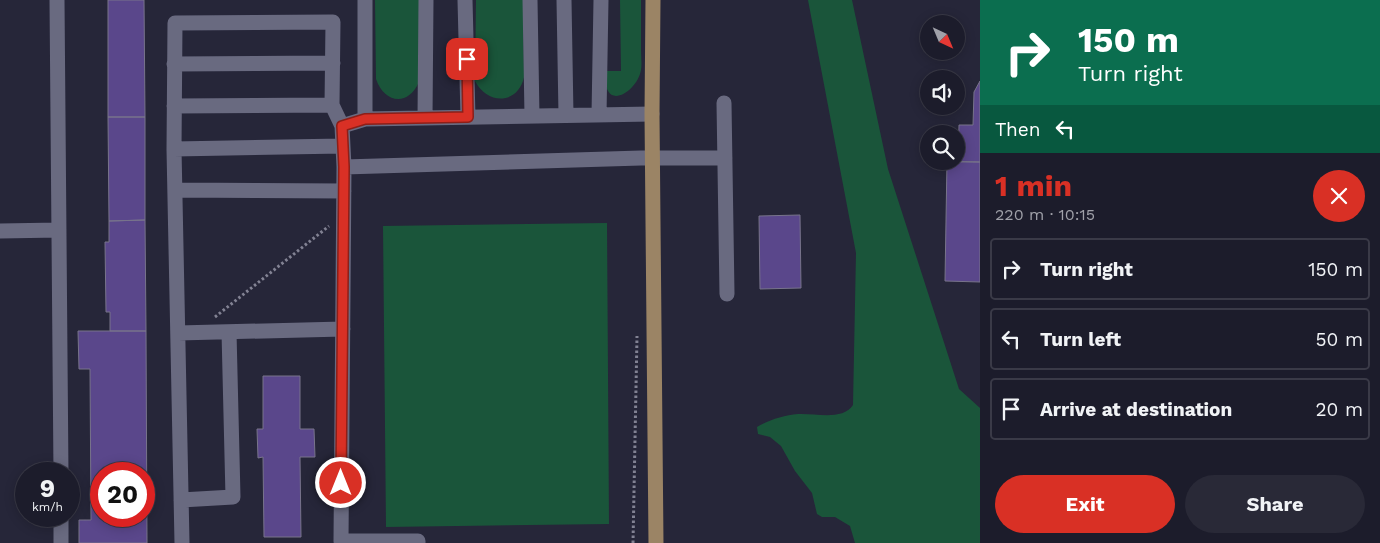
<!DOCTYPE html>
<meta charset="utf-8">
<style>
body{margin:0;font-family:"Work Sans",sans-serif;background:#292937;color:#f1f3f6;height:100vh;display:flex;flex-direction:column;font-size:19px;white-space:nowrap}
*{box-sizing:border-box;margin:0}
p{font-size:16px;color:#a0a1a9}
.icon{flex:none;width:28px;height:28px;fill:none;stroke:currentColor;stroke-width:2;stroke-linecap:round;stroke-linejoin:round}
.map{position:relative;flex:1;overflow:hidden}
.drawer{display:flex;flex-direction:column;background:#1c1c2b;width:400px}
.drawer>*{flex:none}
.top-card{background:#0b6e4f;color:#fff;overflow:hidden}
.needle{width:32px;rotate:136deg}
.fabs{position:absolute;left:920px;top:15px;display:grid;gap:10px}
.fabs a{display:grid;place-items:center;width:45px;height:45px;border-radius:50%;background:#1c1c2b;box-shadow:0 2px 12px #0003,0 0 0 1px #3a3a47;font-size:25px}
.speed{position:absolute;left:15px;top:462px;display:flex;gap:10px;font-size:25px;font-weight:700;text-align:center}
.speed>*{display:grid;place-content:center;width:65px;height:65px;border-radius:50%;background:#1c1c2b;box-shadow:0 2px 12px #0003,0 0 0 1px #3a3a47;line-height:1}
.speed small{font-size:12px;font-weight:400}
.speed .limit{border:8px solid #d22;background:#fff;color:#111}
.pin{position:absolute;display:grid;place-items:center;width:42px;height:42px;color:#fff;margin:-21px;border-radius:10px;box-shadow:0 2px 8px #0006}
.me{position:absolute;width:55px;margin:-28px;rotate:0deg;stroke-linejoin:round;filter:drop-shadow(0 0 4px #0008)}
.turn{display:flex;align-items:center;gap:18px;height:105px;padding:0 15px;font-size:22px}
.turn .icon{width:65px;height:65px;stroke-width:2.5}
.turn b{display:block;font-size:35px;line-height:42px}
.then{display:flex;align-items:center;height:48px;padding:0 15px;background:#0003;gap:10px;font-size:19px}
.round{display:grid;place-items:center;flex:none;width:52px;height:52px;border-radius:26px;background:#292937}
.summary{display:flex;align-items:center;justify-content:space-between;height:85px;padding:0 15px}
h1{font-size:30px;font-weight:700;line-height:38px;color:#d93025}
.primary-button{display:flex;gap:10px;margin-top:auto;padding:10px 15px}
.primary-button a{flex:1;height:58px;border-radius:30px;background:#d93025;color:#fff;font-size:20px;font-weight:700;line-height:58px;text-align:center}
.primary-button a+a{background:#292937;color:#f1f3f6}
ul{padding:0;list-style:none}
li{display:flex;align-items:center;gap:15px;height:62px;margin:0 10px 8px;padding:0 5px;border:2px solid #3a3a47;border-radius:5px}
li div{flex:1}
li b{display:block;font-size:19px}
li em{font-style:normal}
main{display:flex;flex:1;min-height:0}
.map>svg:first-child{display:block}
</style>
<main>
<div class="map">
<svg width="980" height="543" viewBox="0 0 980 543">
<rect width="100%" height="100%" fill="#262639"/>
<path fill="#1a553a" d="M375,0H419V82C408,107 384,103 376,79Z
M476,0H523L524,77C518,105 487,105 475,81Z
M620,0H641C641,17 641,34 641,50C641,57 642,64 641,70C637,93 601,114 606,71H621Z
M808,0H852L888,169L959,389L980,408V543H855L850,526L835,517H822L817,514L812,493L795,471L781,446L770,437L758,434L757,427C769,420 784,415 798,414C815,413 843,421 853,405L856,253Z
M607,223L609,524L386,527L383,226Z"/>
<path fill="#5a478b" stroke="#78748b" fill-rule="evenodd" d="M108,0H144L145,117H108Z
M980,81V162H958L959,125H973L974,92Z
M108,117H145V220L109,221Z
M947,161L980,162V282L945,281Z
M800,215L801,288L760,289L759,216Z
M145,220L146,331H110V312H106L105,242H109V221Z
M78,331H146L147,543H79V520H91L90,369H79ZM101,474H144V516H101Z
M263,376H300V429H314L315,457H300L301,537H264L263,457L258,458L257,429H263Z"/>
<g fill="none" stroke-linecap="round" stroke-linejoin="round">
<path stroke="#828293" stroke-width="3" stroke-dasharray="2.5 2.5" stroke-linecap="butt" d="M215,317L329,226
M633,543L637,336"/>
<path stroke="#696a80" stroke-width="15" d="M57,0L61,474
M465,0L468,117
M530,0L532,116
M564,0L566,115
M174,64L333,63
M724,103L727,294
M174,106L332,105
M599,115L601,0
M425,118L426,0
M365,119V0
M342,126L365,119L652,114
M174,149L343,146
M344,167L641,158H725
M175,190L344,191
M0,231L59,230
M178,333L343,329
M181,500L233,497L229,332
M61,516V543
M182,543L174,149L175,23L333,22L332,105L342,126L344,167L341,541H418V543"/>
<path stroke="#9b8465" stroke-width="15" d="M653,0L652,114L656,543"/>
</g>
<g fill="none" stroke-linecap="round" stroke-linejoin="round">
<g stroke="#8d1f18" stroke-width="12">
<path id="route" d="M341,483L344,167L342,126L365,119L468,117L467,59"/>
</g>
<use href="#route" stroke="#d93025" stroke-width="9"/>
</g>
</svg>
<div class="fabs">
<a><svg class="needle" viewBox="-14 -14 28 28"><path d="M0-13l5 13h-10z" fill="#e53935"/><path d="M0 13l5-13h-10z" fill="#a0a1a9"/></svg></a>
<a><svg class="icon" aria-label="sound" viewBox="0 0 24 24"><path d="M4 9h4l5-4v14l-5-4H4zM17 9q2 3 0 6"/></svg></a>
<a><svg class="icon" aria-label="search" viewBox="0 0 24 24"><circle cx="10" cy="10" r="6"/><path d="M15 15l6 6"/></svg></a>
</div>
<div class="speed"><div>9<small>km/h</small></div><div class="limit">20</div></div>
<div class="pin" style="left:467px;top:59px;background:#d93025"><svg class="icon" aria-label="arrive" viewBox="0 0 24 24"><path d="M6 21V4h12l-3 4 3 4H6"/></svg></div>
<svg class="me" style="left:341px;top:483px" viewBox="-20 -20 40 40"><circle r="17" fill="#d93025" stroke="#fff" stroke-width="3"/><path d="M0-11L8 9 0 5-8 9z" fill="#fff"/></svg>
</div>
<section class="drawer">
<div class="top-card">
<div class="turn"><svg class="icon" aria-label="right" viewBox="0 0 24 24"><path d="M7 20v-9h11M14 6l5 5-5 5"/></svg><div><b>150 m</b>Turn right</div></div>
<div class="then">Then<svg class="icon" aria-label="left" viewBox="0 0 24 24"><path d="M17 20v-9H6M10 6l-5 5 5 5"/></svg></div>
</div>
<div class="summary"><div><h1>1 min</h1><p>220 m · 10:15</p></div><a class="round" style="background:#d93025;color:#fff"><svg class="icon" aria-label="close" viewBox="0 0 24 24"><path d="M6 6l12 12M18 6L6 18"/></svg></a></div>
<ul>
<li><svg class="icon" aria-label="right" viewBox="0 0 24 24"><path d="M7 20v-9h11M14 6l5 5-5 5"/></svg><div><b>Turn right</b></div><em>150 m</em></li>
<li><svg class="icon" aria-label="left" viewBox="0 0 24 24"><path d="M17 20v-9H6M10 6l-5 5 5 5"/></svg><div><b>Turn left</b></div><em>50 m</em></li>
<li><svg class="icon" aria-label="arrive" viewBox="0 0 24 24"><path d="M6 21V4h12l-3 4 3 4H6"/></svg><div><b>Arrive at destination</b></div><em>20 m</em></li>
</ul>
<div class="primary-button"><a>Exit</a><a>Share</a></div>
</section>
</main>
